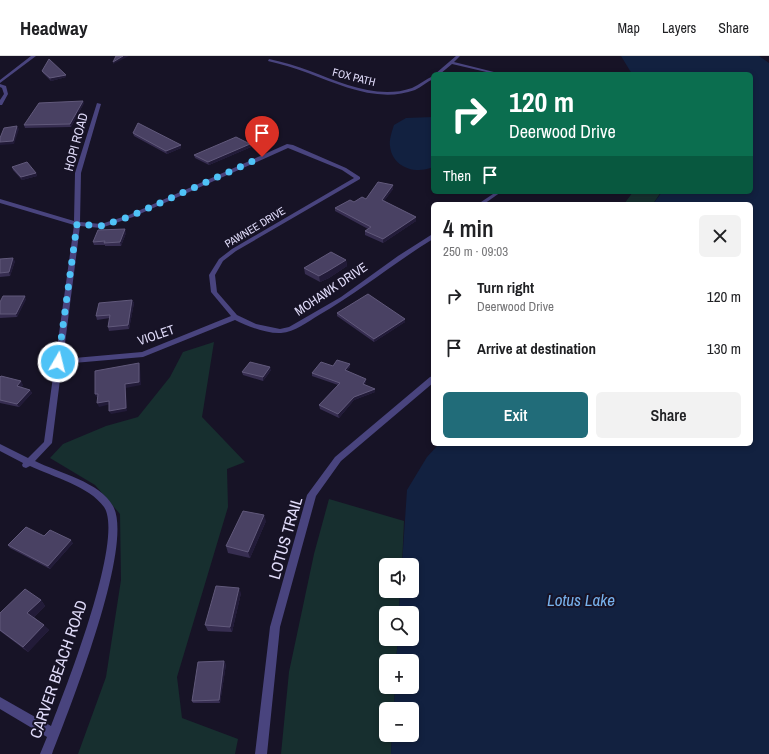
<!DOCTYPE html>
<meta charset="utf-8">
<style>
body{margin:0;font-family:"Archivo Narrow",sans-serif;background:#f2f2f2;color:#202124;height:100vh;display:flex;flex-direction:column;font-size:15px;white-space:nowrap}
*{box-sizing:border-box;margin:0}
p{font-size:13px;color:#757577}
.icon{flex:none;width:22px;height:22px;fill:none;stroke:currentColor;stroke-width:2;stroke-linecap:round;stroke-linejoin:round}
.map{position:relative;flex:1;overflow:hidden}
.sheet{position:absolute;left:431px;top:146px;width:322px;height:244px;display:flex;flex-direction:column;background:#fff;border-radius:6px;box-shadow:0 2px 6px #0003}
.sheet>*{flex:none}
.hud{position:absolute;left:431px;top:16px;width:322px;height:122px;border-radius:6px;box-shadow:0 2px 6px #0003;background:#0b6e4f;color:#fff;overflow:hidden}
.fabs{position:absolute;left:379px;top:502px;display:grid;gap:8px}
.fabs a{display:grid;place-items:center;width:40px;height:40px;border-radius:6px;background:#fff;box-shadow:0 2px 6px #0003;font-size:20px}
.pin{position:absolute;display:grid;place-items:center;width:34px;height:34px;color:#fff;margin:-41px -17px;border-radius:50% 50% 50% 0;rotate:-45deg;box-shadow:0 0 4px #0007}
.pin .icon{rotate:45deg}
.me{position:absolute;width:44px;margin:-22px;rotate:8deg;stroke-linejoin:round;filter:drop-shadow(0 0 3px #0008)}
.turn{display:flex;align-items:center;gap:14px;height:84px;padding:0 12px;font-size:18px}
.turn .icon{width:52px;height:52px;stroke-width:2.5}
.turn b{display:block;font-size:28px;line-height:34px}
.then{display:flex;align-items:center;height:38px;padding:0 12px;background:#0003;gap:8px;font-size:15px}
.round{display:grid;place-items:center;flex:none;width:42px;height:42px;border-radius:6px;background:#f2f2f2}
.overview{display:flex;align-items:center;justify-content:space-between;height:68px;padding:0 12px}
h1{font-size:24px;font-weight:600;line-height:30px}
.cta{display:flex;gap:8px;margin-top:auto;padding:8px 12px}
.cta a{flex:1;height:46px;border-radius:6px;background:#216c79;color:#fff;font-size:16px;font-weight:600;line-height:46px;text-align:center}
.cta a+a{background:#f2f2f2;color:#202124}
ul{padding:0;list-style:none}
li{display:flex;align-items:center;gap:12px;height:52px;padding:0 12px}
li div{flex:1}
li b{display:block;font-size:15px}
li em{font-style:normal}
header{display:flex;align-items:center;gap:24px;box-sizing:border-box;height:56px;padding:0 20px;background:#fff;border-bottom:1px solid #e0e0e0}
header strong{font-size:19px}
nav{display:flex;gap:22px;margin-inline-start:auto;font-size:14px}
.map>svg:first-child{display:block}
</style>
<header>
<strong>Headway</strong>
<nav><a>Map</a><a>Layers</a><a>Share</a></nav>
</header>
<div class="map">
<svg width="769" height="698" viewBox="0 0 769 698">
<rect width="100%" height="100%" fill="#171326"/>
<path fill="#172f2f" d="M633,136H661L653,148H624Z
M214,286L202,361L245,406L227,413L228,451L177,621L182,662L238,683L235,698H78L106,621L121,524L120,458L95,429L50,402L63,388L106,370L138,361L170,321L183,296Z
M329,443L404,465L402,509H386V535H400L399,557H386V583H398L396,605H386V631H395L394,653H386V679H392L391,698H281L289,616L314,498Z"/>
<path fill="#122140" d="M621,0H759L769,7V698H391L392,679H412V653H394L395,631H412V605H396L398,583H412V557H399L400,535H412V509H402L407,434L427,401L439,388H751V148H653L662,136H751V18H632Z
M433,61V111C415,119 392,111 390,90C389,84 392,75 394,69L406,62Z"/>
<g fill="none" stroke-linecap="round" stroke-linejoin="round">
<path fill="#49447e" fill-rule="evenodd" d="M496,136H501L484,148H478Z"/>
<path fill="#49447e" fill-rule="evenodd" d="M31,0H36L0,27V24Z
M456,0H460L454,6L502,18H495L452,8L440,18H435Z
M269,3C283,6 297,10 310,15C342,27 378,44 412,32C419,29 426,23 433,20V23C427,26 421,31 415,34C379,47 342,30 308,17C295,12 281,8 268,5Z
M0,28L6,30L8,38L2,49H0V44L4,38L2,32L0,31Z
M97,47L101,48L81,117L80,166L101,168L129,159L287,88L293,89L346,112L360,121V123L236,195L223,205L215,219L217,236L237,259L256,268L280,273L289,271L341,241L398,200L431,179L433,178V183C394,207 359,236 319,259C307,266 295,276 281,277C267,278 247,270 235,264L143,301L62,308L52,387L35,405C59,417 100,426 113,450C135,489 69,654 52,698H40L47,681L0,653V641L51,670C65,634 125,482 104,451C89,430 53,421 30,410L26,412L23,411L22,409L23,407L0,395V388L28,402L44,386L74,169L0,147V143L74,165L75,117ZM288,92L342,114L354,122L232,193L219,203L209,219L211,236L231,260L142,296L63,303L80,170L101,172L133,161Z
M433,320V327L341,405L316,440L280,571L267,698H255L270,571L307,439L335,401L430,321Z"/>
</g>
<path fill="#372e51" d="M42,15L66,21L51,25L43,17Z
M84,47L71,71L25,72L24,69Z
M133,77L181,89V92L167,98L134,80Z
M250,88L251,91L209,109L195,102L194,99Z
M12,111L36,117L37,120L22,124L13,114Z
M393,129V133L384,145L416,161V165L383,187L365,179V175L368,173L335,155V152L354,146L366,143Z
M126,177L121,190H105V189H94L93,186Z
M0,203L15,205L10,220L0,221Z
M346,204L347,210L329,222L320,226L305,218L304,212Z
M26,243L17,261L0,262V246Z
M132,244L134,247L129,273L109,275L108,271L110,262L97,264L96,260Z
M337,257L405,266L374,286L337,260Z
M333,310L350,311L347,315L366,326L364,329L375,333V336L354,344L339,362L320,353L319,349L338,329L312,320V317Z
M271,314L263,325L243,319L242,316Z
M0,321L23,329L21,331L30,334L32,337L19,351L0,347Z
M266,465L250,502L228,497L226,490Z
M73,487L50,513L10,492L8,489Z
M241,537L232,576L208,575L205,569Z
M41,544L45,550L34,561L49,574L28,596L0,575V557Z
M226,608L220,647H193L192,645Z"/>
<path fill="#221b38" d="M123,0H129L113,8V6Z
M66,19V21L51,25L50,22Z
M83,45L84,47L71,71L70,68Z
M17,70L19,73L14,88L0,89V86Z
M250,88L251,91L209,109L208,106Z
M181,89V92L167,98L166,95Z
M36,117L37,120L22,124L21,121Z
M393,129V133L382,148V144Z
M416,161V165L383,187V183Z
M125,173L126,177L121,190L120,186Z
M13,202L15,205L10,220L9,216Z
M346,204L347,210L329,222L320,226L319,220Z
M25,240L26,243L17,261L16,258Z
M132,244L134,247L129,273L128,269Z
M405,263V266L374,286V283Z
M139,307L140,311L141,329L126,332L127,355L111,358L109,355Z
M350,308V311L345,318V314Z
M270,311L271,314L263,325V321Z
M366,323V326L363,331V328Z
M21,325L23,329L18,333L17,330Z
M375,333V336L354,344L339,362L338,358L354,341Z
M30,334L32,337L19,351L17,348Z
M95,338H98L99,341H96Z
M109,345L111,348L99,351L97,347Z
M264,459L266,465L250,502L248,496Z
M71,484L73,487L50,513L48,510Z
M239,532L241,537L232,576L230,571Z
M41,544L45,550L32,563L27,557Z
M44,569L49,574L28,596L23,591Z
M224,605L226,608L220,647L219,644Z"/>
<path fill="#494163" stroke="#61597b" d="M116,0H123L113,6Z
M49,3L66,19L50,22L42,15Z
M83,45L70,68L24,69L39,47Z
M138,67L181,89L166,95L133,77Z
M17,70L13,85L0,86V82L4,72Z
M236,81L250,88L208,106L194,99Z
M27,106L36,117L21,121L12,111Z
M378,126L393,129L382,144L416,161L383,183L365,175L371,171L335,152L350,144L354,146L362,141L366,143Z
M125,173L120,186L104,187L105,185L93,186L98,174Z
M331,196L346,204L328,215L319,220L304,212Z
M13,202L9,216L0,217V203Z
M368,238L405,263L374,283L337,257Z
M3,240H25L16,258H0V246Z
M132,244L128,269L108,271L110,259L96,260L99,247Z
M337,304L350,308L345,314L366,323L363,328L375,333L354,341L338,358L319,349L340,327L312,317L321,306L333,310Z
M250,306L270,311L263,321L242,316Z
M139,307V326L125,328L126,352L109,355V345L97,347L98,338H95V315Z
M1,320L21,325L17,330L30,334L17,348L0,344V321Z
M243,455L264,459L248,496L226,490Z
M26,471L44,480L50,474L71,484L48,510L8,489Z
M216,530L239,532L230,571L205,569Z
M25,533L41,544L27,557L44,569L23,591L0,574V557Z
M224,605L219,644L192,645L198,606Z"/>
<g fill="none" stroke-linecap="round" stroke-linejoin="round">
<path stroke="#4fc3f7" stroke-width="7" stroke-dasharray="0 12.6" d="M58,306L77,168L101,170L131,160L262,101"/>
</g>
<g text-anchor="middle" dominant-baseline="central" stroke-width="4" stroke-linejoin="round" paint-order="stroke">
<g font-size="11" fill="#e1dcfa" stroke="#171326">
<text transform="translate(354 21) rotate(14)">FOX PATH</text>
<text transform="translate(255 171) rotate(-31)">PAWNEE DRIVE</text>
</g>
<g font-size="13" fill="#e1dcfa" stroke="#171326">
<text transform="translate(76 86) rotate(-75)">HOPI ROAD</text>
<text transform="translate(331 233) rotate(-34)">MOHAWK DRIVE</text>
<text transform="translate(156 279) rotate(-19)">VIOLET</text>
</g>
<g font-size="16" fill="#e1dcfa" stroke="#171326">
<text transform="translate(285 482) rotate(-74)">LOTUS TRAIL</text>
<text transform="translate(58 613) rotate(-71)">CARVER BEACH ROAD</text>
</g>
<g font-size="17" font-style="italic" fill="#78b2ed" stroke="#171326">
<text x="581" y="543">Lotus Lake</text>
</g>
</g>
</svg>
<div class="fabs">
<a><svg class="icon" aria-label="sound" viewBox="0 0 24 24"><path d="M4 9h4l5-4v14l-5-4H4zM17 9q2 3 0 6"/></svg></a>
<a><svg class="icon" aria-label="search" viewBox="0 0 24 24"><circle cx="10" cy="10" r="6"/><path d="M15 15l6 6"/></svg></a>
<a>+</a>
<a>−</a>
</div>
<div class="pin" style="left:262px;top:101px;background:#d93025"><svg class="icon" aria-label="arrive" viewBox="0 0 24 24"><path d="M6 21V4h12l-3 4 3 4H6"/></svg></div>
<svg class="me" style="left:58px;top:306px" viewBox="-20 -20 40 40"><circle r="17" fill="#4fc3f7" stroke="#fff" stroke-width="3"/><path d="M0-11L8 9 0 5-8 9z" fill="#fff"/></svg>
<div class="hud">
<div class="turn"><svg class="icon" aria-label="right" viewBox="0 0 24 24"><path d="M7 20v-9h11M14 6l5 5-5 5"/></svg><div><b>120 m</b>Deerwood Drive</div></div>
<div class="then">Then<svg class="icon" aria-label="arrive" viewBox="0 0 24 24"><path d="M6 21V4h12l-3 4 3 4H6"/></svg></div>
</div>
<section class="sheet">
<div class="overview"><div><h1>4 min</h1><p>250 m · 09:03</p></div><a class="round"><svg class="icon" aria-label="close" viewBox="0 0 24 24"><path d="M6 6l12 12M18 6L6 18"/></svg></a></div>
<ul>
<li><svg class="icon" aria-label="right" viewBox="0 0 24 24"><path d="M7 20v-9h11M14 6l5 5-5 5"/></svg><div><b>Turn right</b><p>Deerwood Drive</p></div><em>120 m</em></li>
<li><svg class="icon" aria-label="arrive" viewBox="0 0 24 24"><path d="M6 21V4h12l-3 4 3 4H6"/></svg><div><b>Arrive at destination</b></div><em>130 m</em></li>
</ul>
<div class="cta"><a>Exit</a><a>Share</a></div>
</section>
</div>
